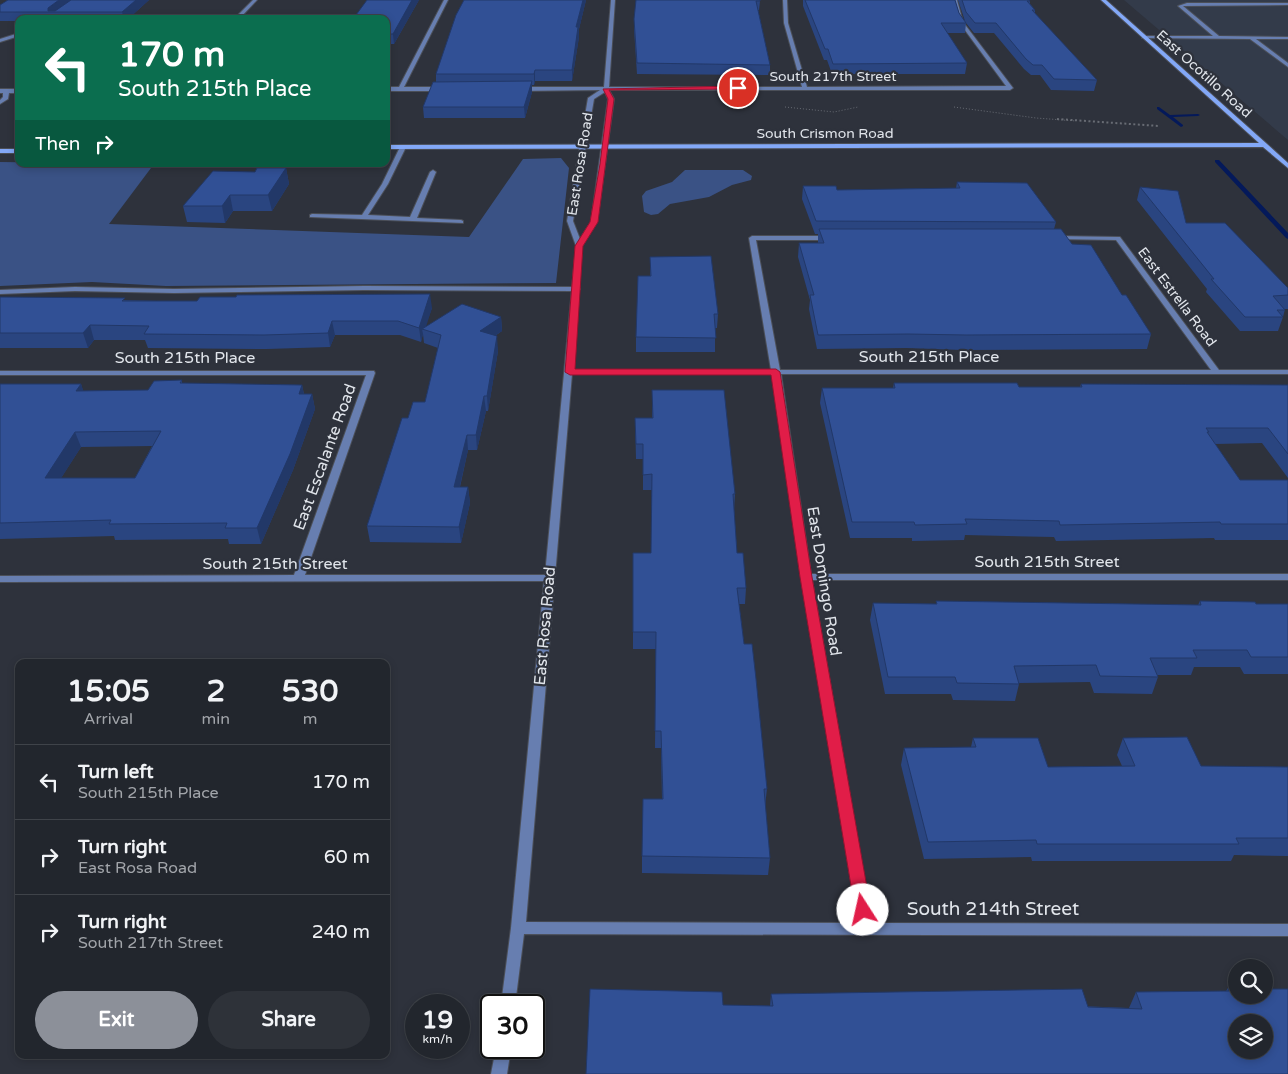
<!DOCTYPE html>
<style>
body{margin:0;font-family:"Varela Round",sans-serif;background:#2e3239;color:#f1f3f6;height:100vh;display:flex;flex-direction:column;font-size:19px;white-space:nowrap}
*{box-sizing:border-box;margin:0}
p{font-size:16px;color:#a2a5aa}
.icon{flex:none;width:28px;height:28px;fill:none;stroke:currentColor;stroke-width:2;stroke-linecap:round;stroke-linejoin:round}
.map{position:relative;flex:1;overflow:hidden}
.drawer{position:absolute;left:15px;top:659px;width:375px;height:400px;display:flex;flex-direction:column;background:#22262d;border-radius:10px;box-shadow:0 2px 8px #0003,0 0 0 1px #3f4349}
.drawer>*{flex:none}
.guide{position:absolute;left:15px;top:15px;width:375px;height:152px;border-radius:10px;box-shadow:0 2px 8px #0003,0 0 0 1px #3f4349;background:#0b6e4f;color:#fff;overflow:hidden}
.tools{position:absolute;left:1228px;top:959px;display:grid;gap:10px}
.tools a{display:grid;place-items:center;width:45px;height:45px;border-radius:50%;background:#22262d;box-shadow:0 2px 8px #0003,0 0 0 1px #3f4349;font-size:25px}
.speed{position:absolute;left:405px;top:994px;display:flex;gap:10px;font-size:25px;font-weight:700;text-align:center}
.speed>*{display:grid;place-content:center;width:65px;height:65px;border-radius:50%;background:#22262d;box-shadow:0 2px 8px #0003,0 0 0 1px #3f4349;line-height:1}
.speed small{font-size:12px;font-weight:400}
.speed .limit{border:2px solid #111;border-radius:8px;background:#fff;color:#111}
.pin{position:absolute;display:grid;place-items:center;width:42px;height:42px;color:#fff;margin:-21px;border:2px solid #fff;border-radius:50%;box-shadow:0 1px 5px #0007}
.me{position:absolute;width:55px;margin:-28px;rotate:350deg;stroke-linejoin:round;filter:drop-shadow(0 0 4px #0008)}
.turn{display:flex;align-items:center;gap:18px;height:105px;padding:0 20px;font-size:22px}
.turn .icon{width:65px;height:65px;stroke-width:2.5}
.turn b{display:block;font-size:35px;line-height:42px}
.then{display:flex;align-items:center;height:48px;padding:0 20px;background:#0003;gap:10px;font-size:19px}
.eta{display:flex;justify-content:space-evenly;align-items:center;height:85px;text-align:center}
.eta b{font-size:30px;font-weight:700;line-height:35px}
.cta{display:flex;gap:10px;margin-top:auto;padding:10px 20px}
.cta a{flex:1;height:58px;border-radius:30px;background:#8c9099;color:#fff;font-size:20px;font-weight:700;line-height:58px;text-align:center}
.cta a+a{background:#2e3239;color:#f1f3f6}
ul{padding:0;list-style:none}
li{display:flex;align-items:center;gap:15px;height:75px;padding:0 20px;border-top:1px solid #3f4349}
li div{flex:1}
li b{display:block;font-size:19px}
li em{font-style:normal}
.map>svg:first-child{display:block}
</style>
<div class="map">
<svg width="1288" height="1074" viewBox="0 0 1288 1074">
<rect width="100%" height="100%" fill="#2e323c"/>
<path fill="#333b4a" d="M1124,0H1288V141V140Z"/>
<path fill="#3a5285" d="M561,158L569,168L556,283L166,286L92,282L0,286V162L154,164L109,224L469,237L523,159Z
M685,170H743L752,176L751,180L732,185L709,197L670,204L658,214L651,215L644,212L642,196L646,191L672,182Z"/>
<g fill="none" stroke-linecap="round" stroke-linejoin="round">
<path fill="#04195a" fill-rule="evenodd" d="M1159,107L1170,115L1198,114L1200,115L1198,116L1173,117L1183,125V126L1181,127L1157,109V107Z
M1215,160H1219L1288,233V239L1286,238L1215,162Z"/>
<g stroke="#4b4f58" stroke-width="2">
<path id="lane" d="M1187,3H1288V5L1183,6L1219,36L1288,37V39H1256L1288,63V67L1250,39L1142,38L1144,36H1213L1178,6Z
M403,145L406,147L388,184L368,215L410,217L430,172L433,170L436,172L417,218L461,220L463,221V223L310,217V215L312,214L362,215L382,184L400,147Z
M364,286L576,287L580,289L576,291L364,290L174,293L75,291L0,294V290L75,287L174,289Z"/>
</g>
<g stroke="#4b4f58" stroke-width="2">
<path id="street" d="M253,0H257L239,19H234Z
M444,0H448L404,87H444L447,89L444,91H386V87H399Z
M611,0H615L609,87H802L784,23L783,0H787L788,23L807,87L1006,86L959,22L953,0H957L963,22L1013,88L1010,90H609L614,99L597,222L582,246L573,370H771L749,238L752,236H831L834,238L831,240H756L780,370H1211L1116,240L1053,239L1052,238L1055,236L1120,237L1219,370H1288V374H781L811,574H1288V580H812L872,923L1288,924V936L524,934L515,1005H501L511,928L544,581L0,582V576L294,575L366,375H0V371H374L375,373L305,575H545L576,246L567,221L588,98L600,90L518,91L515,89L518,87H604ZM605,92L608,99L591,222L580,239L573,221L594,99ZM572,374H772L801,577L858,923L526,922Z
M19,33V36L0,42V39Z
M0,89H19V93H9L8,99L0,104V100L3,97V93H0Z
M496,1048H511L507,1074H491Z"/>
</g>
<g stroke="#4b4f58" stroke-width="2">
<path id="secondary" d="M1101,0H1106L1267,144L1288,163V168L1263,147L386,149V145L1259,143Z
M0,149H19V153H0Z"/>
</g>
<path stroke="#686c74" stroke-width="1" stroke-dasharray="1 2" stroke-linecap="butt" d="M785,107L834,112L858,107
M954,107L1036,118L1076,121"/>
<path stroke="#686c74" stroke-width="2" stroke-dasharray="2 2.5" stroke-linecap="butt" d="M1057,119L1159,126"/>
<use href="#lane" fill="#677eb0" fill-rule="evenodd"/>
<use href="#street" fill="#677eb0" fill-rule="evenodd"/>
<use href="#secondary" fill="#83a8f7" fill-rule="evenodd"/>
</g>
<path fill="#2a4580" fill-rule="evenodd" d="M8,0H149L128,19H19V21H0V5Z
M419,0L394,44H391L386,19Z
M464,0H586L579,29V37L572,81H535L534,85H532V92L525,118H424L423,107L436,82V74Z
M636,0L760,1L759,10H758L770,65V75L637,74L634,29Z
M803,0H955L959,13L965,21L958,0H1029L1030,1V4L1035,10V14L1097,80L1094,91L1051,90L1040,75H1031L1024,69L994,33H974L966,23L965,33H947L967,63L965,74H832L827,60H824L803,6Z
M286,168L289,184L272,211H233L225,223L187,222L183,206L255,172Z
M957,182L1056,222L1054,229L1072,244L1122,295L1151,334L1147,349L963,350L906,348L817,349L809,309L810,300L798,257L799,243H818V234H815L802,199L803,186L837,190L956,188Z
M1140,187L1186,223L1288,288V309H1285L1283,317L1278,331H1240L1206,292L1207,289L1137,200Z
M650,257L718,314L717,328H715V352H636V337L650,276Z
M0,297L432,308L425,327L501,317L502,331L495,336L498,351L488,411H486L477,450H468L460,487H468L470,503L461,543L370,542L367,526L408,418L425,402L438,348L424,343L423,334L421,342L400,335H335L330,347L267,349L148,348L145,340H94L88,348H0Z
M182,380V383L302,385L304,394H312L315,409L293,470L261,544H229L228,539L115,540L114,536L0,539V384H81L83,391L148,390ZM152,446L135,478H61L81,447Z
M894,383L1019,387H1080L1081,384L1288,385V478L1262,443L1215,444L1240,480H1288V540H1215L1214,538L1056,541L1054,537L965,535L964,540L912,541V538H850L820,403L822,388H893Z
M652,390L735,494L734,510L737,553L746,588L745,604H739L744,644L767,789L765,806L770,858L768,875L642,873V856L662,799L661,748H655L656,649H633V553H651L652,490H643V459H636L635,418H652Z
M936,601L1198,605L1200,601L1256,604H1288V674H1244L1240,667H1194L1191,675H1157L1158,677L1152,694L1094,693L1090,682L1019,683V684L1015,701L953,700L951,694H885L870,620L873,603L936,604Z
M973,738L1048,767L1122,766L1117,755L1123,738L1201,766L1288,767V856L1234,855L1231,861H1032L1031,857L924,859L901,765L904,748L971,747Z
M1228,988L1288,1074L723,1005L770,1006L771,994L1129,1008L1136,992L1226,991Z"/>
<path fill="#223868" d="M59,0H75L59,12H48V8Z
M136,0H149L128,19H124L122,12Z
M412,0H419L394,44L393,34Z
M583,0H586L579,29V37L572,81V70L576,27Z
M390,34L391,44L386,55V42Z
M535,70V81L534,85V74Z
M532,81V92L525,118L524,107Z
M286,168L289,184L272,211L268,195Z
M230,195L233,211L225,223L222,206Z
M430,294L432,308L425,330L422,329L423,334L421,342L419,328Z
M501,317L502,331L481,345L480,331Z
M332,321L335,335L330,347L328,333Z
M90,325L94,340L88,348L83,333Z
M497,336L498,351L488,411L487,396Z
M81,384L86,398L76,391Z
M302,385L305,400L299,394Z
M312,394L315,409L293,470L261,544L257,528Z
M484,396L486,411L477,450L476,435Z
M75,432L81,447L51,494L45,478Z
M467,435L468,450L456,503L454,487Z
M468,487L470,503L461,543L459,527Z"/>
<path fill="#315095" stroke="#223868" fill-rule="evenodd" d="M8,0H59L48,8V11H55L71,0H136L122,12H0V5Z
M367,0H412L393,34H390L386,42V19H353Z
M464,0H583L576,27H578L572,70H535L534,74H436L456,15Z
M636,0H760V1H756L770,65L637,63L634,19Z
M805,0H955L959,13L966,23H941L967,63L833,64L828,49H825Z
M962,0H1029L1030,1H1027L1035,10H1032L1097,80L1054,79L1042,65H1033L1026,59L996,23H975L966,12Z
M532,81L524,107H423L433,82Z
M257,168H286L268,195H230L222,206H183L213,171L255,172Z
M957,182L1027,183L1056,222L816,221L803,186H836L837,190L960,188Z
M1140,187L1178,191L1186,223H1225L1288,288V295L1273,296L1285,310H1277L1283,317H1245L1211,279H1214Z
M819,229H1061L1072,244L1091,245L1122,295H1126L1151,334L966,335L908,334L818,335L810,295H814L799,243H824Z
M711,256L718,314H714L716,338L636,337L638,276H651L650,257Z
M430,294L419,328L398,321H332L328,333L264,335L144,334L149,326L90,325L83,333H0V297L125,298L122,301H197L200,297H236L237,295Z
M462,304L501,317L480,331L497,336L487,396H484L476,435H467L454,487H468L459,527L367,526L402,418H408L413,402H425L441,335L422,329Z
M182,380L180,383L302,385L299,394H312L290,454L257,528H225L227,523L109,524L111,520L0,523V384H81L76,391L148,390L154,381ZM161,431L135,478H45L75,432Z
M894,383H1017L1019,387H1082L1081,384L1288,385V454L1268,428H1206L1209,432H1207L1240,480H1288V524H1221L1220,522L1060,525L1059,521L965,519L967,524L915,525L914,522H852L822,388H895Z
M652,390H724L735,494H733L737,553H743L746,588H737L744,644H752L756,679L767,789H764L770,858L642,856L643,799H663L661,731H655L656,632H633V553H651L652,474L643,475V444H636L635,418H653Z
M936,601L1201,605L1200,601L1255,602L1256,604H1288V657H1251L1247,650H1193L1197,658H1150L1158,677L1100,676L1096,665L1014,666L1019,684L957,683L955,677H888L873,603L937,604Z
M1187,737L1201,766L1288,767V838H1236L1239,844H1037L1036,840L928,842L904,748L976,747L973,738H1038L1048,767L1135,766L1123,738Z
M1228,988H1236V995H1264V989H1288V1074H586L590,989L722,992L723,1005L773,1006L771,994L1082,989L1088,1007L1142,1009L1136,992L1229,991ZM1236,1022H1264V1050H1236Z"/>
<path fill="#e11d48" stroke="#92132f" d="M738,86L740,89L609,90L614,99L598,222L583,246L575,369H776L780,372L812,577L871,910L869,914L863,916L858,914L855,910L800,577L771,375H570L565,372L575,246L590,222L600,164L608,99L603,89Z"/>
<g text-anchor="middle" dominant-baseline="central" stroke-width="4.5" stroke-linejoin="round" paint-order="stroke">
<g font-size="14" fill="#e1e5eb" stroke="#2e323c">
<text transform="translate(1204 74) rotate(42)">East Ocotillo Road</text>
<text x="833" y="76">South 217th Street</text>
<text x="825" y="133">South Crismon Road</text>
<text transform="translate(580 164) rotate(-81)">East Rosa Road</text>
<text transform="translate(1177 297) rotate(53)">East Estrella Road</text>
</g>
<g font-size="16" fill="#e1e5eb" stroke="#2e323c">
<text x="929" y="357">South 215th Place</text>
<text x="185" y="358">South 215th Place</text>
<text transform="translate(325 457) rotate(-70)">East Escalante Road</text>
<text x="1047" y="562">South 215th Street</text>
<text x="275" y="564">South 215th Street</text>
<text transform="translate(824 581) rotate(81)">East Domingo Road</text>
<text transform="translate(545 626) rotate(-85)">East Rosa Road</text>
</g>
<g font-size="19" fill="#e1e5eb" stroke="#2e323c">
<text x="993" y="909">South 214th Street</text>
</g>
</g>
</svg>
<div class="tools">
<a><svg class="icon" aria-label="search" viewBox="0 0 24 24"><circle cx="10" cy="10" r="6"/><path d="M15 15l6 6"/></svg></a>
<a><svg class="icon" aria-label="layers" viewBox="0 0 24 24"><path d="M12 4l9 5-9 5-9-5zM3 14l9 5 9-5"/></svg></a>
</div>
<div class="speed"><div>19<small>km/h</small></div><div class="limit">30</div></div>
<div class="pin" style="left:738px;top:88px;background:#d93025"><svg class="icon" aria-label="arrive" viewBox="0 0 24 24"><path d="M6 21V4h12l-3 4 3 4H6"/></svg></div>
<svg class="me" style="left:863px;top:910px" viewBox="-20 -20 40 40"><circle r="19" fill="#fff"/><path d="M0-13L10 11 0 6-10 11z" fill="#e11d48"/></svg>
<div class="guide">
<div class="turn"><svg class="icon" aria-label="left" viewBox="0 0 24 24"><path d="M17 20v-9H6M10 6l-5 5 5 5"/></svg><div><b>170 m</b>South 215th Place</div></div>
<div class="then">Then<svg class="icon" aria-label="right" viewBox="0 0 24 24"><path d="M7 20v-9h11M14 6l5 5-5 5"/></svg></div>
</div>
<section class="drawer">
<div class="eta">
<div><b>15:05</b><p>Arrival</p></div>
<div><b>2</b><p>min</p></div>
<div><b>530</b><p>m</p></div>
</div>
<ul>
<li><svg class="icon" aria-label="left" viewBox="0 0 24 24"><path d="M17 20v-9H6M10 6l-5 5 5 5"/></svg><div><b>Turn left</b><p>South 215th Place</p></div><em>170 m</em></li>
<li><svg class="icon" aria-label="right" viewBox="0 0 24 24"><path d="M7 20v-9h11M14 6l5 5-5 5"/></svg><div><b>Turn right</b><p>East Rosa Road</p></div><em>60 m</em></li>
<li><svg class="icon" aria-label="right" viewBox="0 0 24 24"><path d="M7 20v-9h11M14 6l5 5-5 5"/></svg><div><b>Turn right</b><p>South 217th Street</p></div><em>240 m</em></li>
</ul>
<div class="cta"><a>Exit</a><a>Share</a></div>
</section>
</div>
